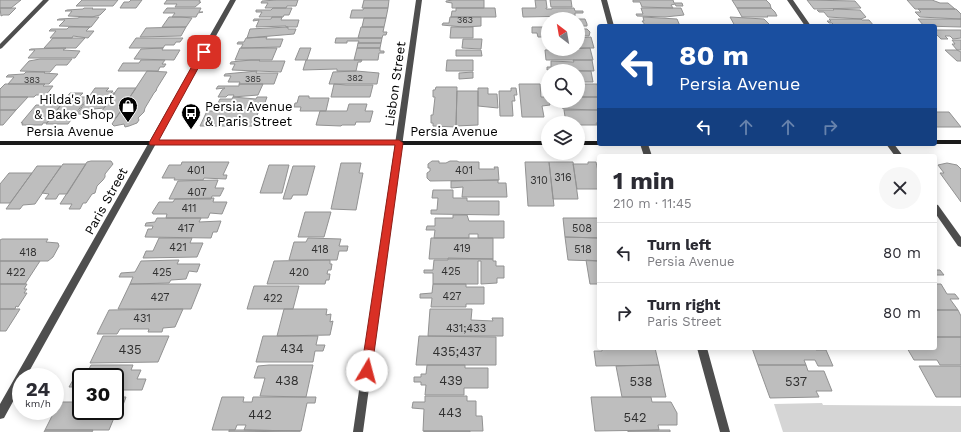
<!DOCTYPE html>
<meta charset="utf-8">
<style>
body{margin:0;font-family:"Work Sans",sans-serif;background:#f7f7f7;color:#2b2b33;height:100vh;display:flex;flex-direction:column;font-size:15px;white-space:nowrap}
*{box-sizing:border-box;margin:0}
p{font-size:13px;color:#7c7c81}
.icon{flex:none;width:22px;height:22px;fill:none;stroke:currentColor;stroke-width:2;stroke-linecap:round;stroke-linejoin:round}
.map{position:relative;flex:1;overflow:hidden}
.sheet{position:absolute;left:597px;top:154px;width:340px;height:196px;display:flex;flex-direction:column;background:#fff;border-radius:4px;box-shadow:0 2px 10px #0003}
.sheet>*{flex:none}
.guide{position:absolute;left:597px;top:24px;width:340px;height:122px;border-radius:4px;box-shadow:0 2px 10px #0003;background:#1a4fa0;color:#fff;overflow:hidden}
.needle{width:26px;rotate:329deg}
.controls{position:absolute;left:541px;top:12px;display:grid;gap:8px}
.controls a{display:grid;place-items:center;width:44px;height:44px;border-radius:50%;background:#fff;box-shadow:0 2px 10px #0003;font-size:20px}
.speed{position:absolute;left:12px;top:368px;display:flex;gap:8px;font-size:20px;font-weight:700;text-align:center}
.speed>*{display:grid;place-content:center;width:52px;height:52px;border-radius:50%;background:#fff;box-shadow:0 2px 10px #0003;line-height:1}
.speed small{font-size:10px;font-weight:400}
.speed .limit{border:2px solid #111;border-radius:6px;background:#fff;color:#111}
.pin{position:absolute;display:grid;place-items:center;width:34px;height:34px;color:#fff;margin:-17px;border-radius:8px;box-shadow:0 2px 6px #0006}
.me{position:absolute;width:44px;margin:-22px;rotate:8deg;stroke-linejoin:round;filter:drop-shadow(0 0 3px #0008)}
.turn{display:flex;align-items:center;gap:14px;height:84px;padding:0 16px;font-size:18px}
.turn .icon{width:52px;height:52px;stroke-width:2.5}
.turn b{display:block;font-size:28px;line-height:34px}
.lanes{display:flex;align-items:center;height:38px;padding:0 16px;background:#0003;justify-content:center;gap:20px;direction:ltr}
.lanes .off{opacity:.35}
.round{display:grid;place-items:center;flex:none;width:42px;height:42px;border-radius:21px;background:#f7f7f7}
.headline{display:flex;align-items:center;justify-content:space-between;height:68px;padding:0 16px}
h1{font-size:24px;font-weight:700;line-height:30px}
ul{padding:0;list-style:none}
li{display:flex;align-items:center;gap:12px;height:60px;padding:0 16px;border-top:1px solid #e1e1e2}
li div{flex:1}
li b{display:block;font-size:15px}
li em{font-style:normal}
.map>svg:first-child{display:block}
</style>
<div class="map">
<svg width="961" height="432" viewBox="0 0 961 432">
<rect width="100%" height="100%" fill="#fff"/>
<path fill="#d5d5d5" d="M822,403L823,405L961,406V432H783L774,404Z"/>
<path fill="#bebebe" stroke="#929292" d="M0,0H21L11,8H0Z
M82,0H118L113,6H76Z
M131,0H142L136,8H120L124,2H129Z
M167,0H200L199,2H201L195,7H175L177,4H164Z
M277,0H298L296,6H287L286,8H265L268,3H261L262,1Z
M364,0H389L388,8H362Z
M453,0H484V8H452V3L446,2V1Z
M535,0H546L547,8H546V9H552V8H574L575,11H583V13H575V16L523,17L522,8H536Z
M550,0H571L572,7H551Z
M633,0H673L674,3H682L683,6H676L675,4L671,5L673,8L642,7L640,2H633Z
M732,0H766L770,4L771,8H737Z
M807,0L855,1L861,8L814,9Z
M907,0H932L940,3H948L955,9H915Z
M0,8H16L9,15H3L1,16Z
M84,8H93L92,9H106L100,15L92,17L68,16L72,11H65L67,10L83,9Z
M167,8H201L199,12H203L198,13L196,17H172L175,13H163Z
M273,8H292L289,15H284L283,17H259L262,12H256V10H271Z
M364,8H388L386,18H350L352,10H363Z
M456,8H495L496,17H451L452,11H456Z
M641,8H681L684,15L665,17L637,16L636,14H643Z
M737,8H771L775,12L777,16H767L768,17H742Z
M833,9L860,10L866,17L861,19L828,17L824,12H819L817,10H834Z
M918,9H956L961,14V19L920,17L915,12H921Z
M80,17H99L91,27L59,26L65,20H57L59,19L78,18Z
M169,17H181L192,18L186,27H162Z
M272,17H282L281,20H299L297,27H286V26L256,27L259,20L253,21L254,19H271Z
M450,17H481V26L463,27L442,25L443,23H449Z
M550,17H575L576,19H585L587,24V26H578V19H549Z
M643,17L677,19L680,26H646L642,21H644Z
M730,17L764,19L769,24L765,26H735Z
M364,18H386L384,27H362Z
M829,19H861L862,20H869L874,26H835L832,23H829L827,21H831Z
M918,19H961V27L924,26Z
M69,27H90L86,31H94L88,38L73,36L72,38H50L56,31H49L51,29H67Z
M186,27L181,36L140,37L146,28Z
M288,27V29H296L294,34L247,38L250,29Z
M361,27H384L383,32H387L386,35H383L382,38H358Z
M451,27H473V38H450Z
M532,27H547L548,37H538L537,33H532Z
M578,29H587L590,32L589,36H579L580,38H578Z
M935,30H961V38L953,39L950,36H945L948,39H941L935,33Z
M267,37L266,39H283L280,47L241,48L243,44H237L238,42H244L246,38Z
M591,37L594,48H578V38Z
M53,38H85L76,48H44Z
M136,38H183L180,42H176L174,45H165L163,48H129Z
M336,38H382L381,43H358L359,41H347V43H335Z
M463,39H482L481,49L462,48Z
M952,40H961V50H957L952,44H955Z
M358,43H381L380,48H357Z
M66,48L63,50L80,51L75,58H28L35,50H29L31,49Z
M163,48L162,50H180L174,60L134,59L141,49Z
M240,48H277L272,60H235Z
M300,48H311L307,60H295Z
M357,48H380V51H384V53H379L378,60H354Z
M590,48L593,60H546L545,50Z
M456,50H481L482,56H456Z
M945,50H957L961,52V61H957Z
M40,59H72L67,65H56L50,72L20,71L29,61Z
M141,60H165L162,64H166L164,67H160L158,71H118L123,63H139Z
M251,60H260L259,61H285L281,72L232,70L235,64H230L231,62Z
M306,60H362L361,62H358L356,71H337V69L303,70Z
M447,60H473V71H446Z
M573,60H592L594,71L547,70V67H551V61L574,62Z
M147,71L167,72L157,88L156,91L154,93L145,108L144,112L138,118L139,120L137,123L129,126L125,127L124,124L114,126L112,124Z
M257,71L256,73H278L274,84H239L240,82H228L231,76H224L225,74Z
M356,71L379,73L377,84H329L333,72Z
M578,71H591L593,82H578Z
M26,72H45L44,73L58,74L49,84H8L14,77H6L8,75L24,74Z
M473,72V78L459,79V73Z
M5,84H45L43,86H53L46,95H36L34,97H0V89Z
M239,84H263L258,95L233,97L234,95H228L226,97H218L222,90L225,88L216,89L218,86H239Z
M334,84L346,85H373L370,97H331Z
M519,84H540L541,97H548L550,105L542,106L544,117H522Z
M578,84H597L598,88H599V97H578Z
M436,87H457L456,127L433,126V123H431V115H433L435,97H433V90H435Z
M95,88H109L106,91H113L111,93H115L104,108L94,109L91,114H77Z
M118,88H136L116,118H97Z
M478,88H488V94H497L498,108L478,106Z
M511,88H516L517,95H514L515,101H512L513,116H500L499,91H511Z
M457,91H478V125L456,126Z
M70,93H83L79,97H88L68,124H46Z
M299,96H309V98H329L326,111H300L301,107H294L295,103H297Z
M0,97H28L16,110H0Z
M233,97L256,99L257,97H267L263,108L253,109L252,111H227L228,109H215L220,99H232Z
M578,97H599V110L563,109L561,101H578Z
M349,104H367L365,111H373L370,122H356L355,125H342L341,126L316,125L320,111H347Z
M36,105H61L47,123H43L42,125H22L23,123H21Z
M0,110H16L3,125H0Z
M564,110H599V123H596L597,125H578V123H566Z
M207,111H259L252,126H200Z
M935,112H949L961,127H935Z
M91,161H111L113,164L105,174V177L103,180L97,186L95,193L92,194L86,203H83L80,209H69L72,204H60L87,162Z
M432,161H439V163H446L450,161H457L459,162H479V169H495L494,167H498L499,180L430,181L427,178V173L430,171V168H428V164Z
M182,162H229L223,175H227L226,179L204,178L203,180H174L175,178H162L169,165H181Z
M525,162H549L554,206H528Z
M549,162H573L578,199H553Z
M588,162H596L599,176V189H577L573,164H588Z
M341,163H361L359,173H363L356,210L331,209Z
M947,163L957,165L961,169V202L940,173H944L938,165Z
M63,164H86L67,194H59L56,199H45L49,194L42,193Z
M269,165H289L282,193H260Z
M37,166H61L35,204L23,205L20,209H6Z
M293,166H315L307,195H293L291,199H283Z
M9,173H32L10,203H0V184Z
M218,180L215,188H224L220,196H212L211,199H169L178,181Z
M498,180V183H506L507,197H462L463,187L451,188V181Z
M433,190H453V198H467V201H499V215L431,214V210H437L438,198H432Z
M214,198L213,202H227L222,214L210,213L208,218H166L167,214H153V213H152L159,202H173L175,199Z
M305,212H331L324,237H298Z
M453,215H467L469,221H504V238H478V234H469V238H434L435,230H426L427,226H435V218H453Z
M157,218H201L199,222L221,221L217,232H213L211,238L145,237L148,229H152L153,226H145L146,223L155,222Z
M563,218H599V238L565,237Z
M565,237L599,238V261L568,260Z
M159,238H192L190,243H203L197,257L143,258L146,251H153Z
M308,238L341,239L339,246H348L347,251H339L337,260H289L294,242H306Z
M431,238H493V259H429Z
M2,239H48L46,242L58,243L59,246L53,257L48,261H0V240Z
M448,258L493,259V261H496V266H504V278H497V283L481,284V261H478V284H433V273H424V270H433L434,260H448Z
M179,260L177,264H200L197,272L189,271L186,279L171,280L169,283L130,284L133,277H119L121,273L135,272L141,261Z
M330,260V264H332L331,270H328L327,274H330L329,280H326L325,284H267L274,261Z
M586,260L599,261V284H590Z
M0,261H40L25,284H0Z
M935,270H940L944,275H935Z
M0,284H27L24,289H27L24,293H27L18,307L16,306L15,309H0Z
M130,284H201L191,309H118Z
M433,284H466V287H484V304H466V307H431L432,298H420V294L432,293Z
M935,284H941L947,294H955L959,299H950L958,310H935Z
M254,286H299L293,309H247Z
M0,309H20L6,331H0Z
M183,309L175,327L163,328L162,332H148L149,329H120L117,334H97L109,310Z
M284,309H327L326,315L331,314L330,322L333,321L330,335L277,336Z
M430,309H472L471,320L493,321L492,318H503V336H428Z
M935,310H958L961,316V337H935Z
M103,336H169L158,362L90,363Z
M263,336H318L316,345H325L323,351H315L313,362H256Z
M419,336L496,337V365H416Z
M935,337H961V365H940L937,360H914L907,348H935Z
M602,348H655L659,365L596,366L594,351H602Z
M752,348H815L816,350H826L833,366H818L815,360H804L806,365H758Z
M91,365H133L131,370H141L137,379H146L142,390H122L120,397H115V377H85Z
M269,365H313L306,397L260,396L265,378H254L258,366Z
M427,365H465V368H488V388H464V395H425L426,385H421V382H414V377H421V374H426Z
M659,365L666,397H622L616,366Z
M758,365H806L808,371H824L832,391H816L819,397L770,398Z
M919,366H961V397H936Z
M73,380H81V397H75L80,387H69Z
M425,396H467V401H476V416H482L483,431H423L424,409L412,408L413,402H425Z
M80,397L81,411H115V397H126L120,413H116L109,430H45L59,402H77Z
M222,397H244L243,402H252L253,397H316L315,403H307L301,431L244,430L246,425H237L235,430H212Z
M591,397H651L652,402H671L677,413V425H658L659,430L595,431Z
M45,430H93L92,432H44Z
M229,430H244L300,431L229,432Z
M659,430H670V432H628V431Z
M424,431H470V432H424Z"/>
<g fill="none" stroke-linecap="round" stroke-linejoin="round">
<path fill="#4e4e4e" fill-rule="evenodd" d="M43,0H49L2,48L0,49V44Z
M230,0H236L26,377H21V387L4,418L0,419V404Z
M416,0H422L363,432H353Z
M601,0H607L614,26H608Z
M787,0H793L811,26H805Z
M640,144H648L652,156H644Z
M886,144H894L903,156H895Z
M935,204L938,205L961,237V247L958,246L935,213Z
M697,348H707L730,432H720Z"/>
<path fill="#1b1b1b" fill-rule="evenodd" d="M935,140H961V144H933H935Z
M0,141H548V145H0Z
M578,141H599V144H602L599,145H578Z"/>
</g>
<path fill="#d93025" stroke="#8d1f18" d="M201,50L207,52L159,140H399L403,143L371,375L367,377L363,375L361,371L395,145H150L149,143Z"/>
<defs>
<g id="shop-pin" transform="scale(1)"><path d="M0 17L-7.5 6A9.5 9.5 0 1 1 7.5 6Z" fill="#000" stroke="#fff"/><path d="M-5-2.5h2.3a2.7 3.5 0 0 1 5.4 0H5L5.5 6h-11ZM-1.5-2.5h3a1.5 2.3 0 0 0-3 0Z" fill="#fff"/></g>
<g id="bus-pin" transform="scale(1)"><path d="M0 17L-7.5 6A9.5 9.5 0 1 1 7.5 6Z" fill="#000" stroke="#fff"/><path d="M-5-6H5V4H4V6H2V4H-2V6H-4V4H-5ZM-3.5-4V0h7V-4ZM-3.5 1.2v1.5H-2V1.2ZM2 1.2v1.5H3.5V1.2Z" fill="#fff"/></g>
</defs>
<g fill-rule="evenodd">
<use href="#shop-pin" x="128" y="106"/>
<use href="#bus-pin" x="191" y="113"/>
</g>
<g text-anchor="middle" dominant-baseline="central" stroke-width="4" stroke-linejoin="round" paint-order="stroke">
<g font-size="9" fill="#303030">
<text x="465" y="20">363</text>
<text x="355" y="78">382</text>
<text x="253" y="79">385</text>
<text x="32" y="80">383</text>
</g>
<g font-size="11" fill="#303030">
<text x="196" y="170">401</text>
<text x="464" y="170">401</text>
<text x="563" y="177">316</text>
<text x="539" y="180">310</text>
<text x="197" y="192">407</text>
<text x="189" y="208">411</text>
<text x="186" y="228">417</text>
<text x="582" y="228">508</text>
<text x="178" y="247">421</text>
<text x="462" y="248">419</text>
<text x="320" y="249">418</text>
<text x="583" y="249">518</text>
<text x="28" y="252">418</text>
<text x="451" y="271">425</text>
<text x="16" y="272">422</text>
<text x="162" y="272">425</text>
<text x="299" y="272">420</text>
<text x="452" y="296">427</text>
<text x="160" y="297">427</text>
<text x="273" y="298">422</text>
<text x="142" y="318">431</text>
<text x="466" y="328">431;433</text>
</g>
<g font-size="13" fill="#000" stroke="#fff">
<text transform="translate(395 84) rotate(-82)">Lisbon Street</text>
<text x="70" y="131">Persia Avenue</text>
<text x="454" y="131">Persia Avenue</text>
<text transform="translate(106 201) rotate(-61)">Paris Street</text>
</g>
<g font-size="13" fill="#000" stroke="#fff" text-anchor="end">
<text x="114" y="99">Hilda's Mart<tspan x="114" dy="15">&amp; Bake Shop</tspan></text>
<text x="205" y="106" text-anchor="start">Persia Avenue<tspan x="205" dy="15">&amp; Paris Street</tspan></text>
</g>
<g font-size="13" fill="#303030">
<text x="292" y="348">434</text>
<text x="130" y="349">435</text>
<text x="457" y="351">435;437</text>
<text x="287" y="380">438</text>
<text x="451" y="380">439</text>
<text x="641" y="381">538</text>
<text x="796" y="381">537</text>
<text x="450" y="412">443</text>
<text x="260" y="414">442</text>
<text x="635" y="417">542</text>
</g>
</g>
</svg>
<div class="controls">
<a><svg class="needle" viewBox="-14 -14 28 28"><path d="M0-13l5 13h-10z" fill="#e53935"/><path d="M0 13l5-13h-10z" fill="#7c7c81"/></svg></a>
<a><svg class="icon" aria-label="search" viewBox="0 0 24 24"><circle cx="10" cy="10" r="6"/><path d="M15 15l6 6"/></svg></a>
<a><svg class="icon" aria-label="layers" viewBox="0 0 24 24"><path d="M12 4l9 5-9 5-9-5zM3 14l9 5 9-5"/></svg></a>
</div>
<div class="speed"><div>24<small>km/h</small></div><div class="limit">30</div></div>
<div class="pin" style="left:204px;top:52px;background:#d93025"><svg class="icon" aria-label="arrive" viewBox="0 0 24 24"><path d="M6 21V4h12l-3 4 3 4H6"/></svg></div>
<svg class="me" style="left:367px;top:371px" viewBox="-20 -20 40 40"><circle r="19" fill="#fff"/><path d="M0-13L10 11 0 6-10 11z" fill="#d93025"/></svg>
<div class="guide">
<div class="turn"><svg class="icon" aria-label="left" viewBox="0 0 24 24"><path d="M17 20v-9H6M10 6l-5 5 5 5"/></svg><div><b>80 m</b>Persia Avenue</div></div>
<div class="lanes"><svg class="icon" aria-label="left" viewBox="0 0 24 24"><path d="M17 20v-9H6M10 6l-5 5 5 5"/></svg><svg class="icon off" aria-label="ahead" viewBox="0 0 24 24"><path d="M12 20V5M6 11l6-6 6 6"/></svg><svg class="icon off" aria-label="ahead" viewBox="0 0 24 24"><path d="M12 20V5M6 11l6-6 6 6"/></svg><svg class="icon off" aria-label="right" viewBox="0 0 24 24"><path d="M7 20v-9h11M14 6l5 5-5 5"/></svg></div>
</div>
<section class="sheet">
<div class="headline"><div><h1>1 min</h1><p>210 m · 11:45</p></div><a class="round"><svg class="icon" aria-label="close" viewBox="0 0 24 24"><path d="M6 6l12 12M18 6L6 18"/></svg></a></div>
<ul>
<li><svg class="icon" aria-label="left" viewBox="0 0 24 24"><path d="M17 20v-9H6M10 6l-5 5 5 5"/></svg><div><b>Turn left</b><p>Persia Avenue</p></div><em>80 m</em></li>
<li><svg class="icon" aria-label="right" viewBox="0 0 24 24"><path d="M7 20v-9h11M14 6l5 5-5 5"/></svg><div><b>Turn right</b><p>Paris Street</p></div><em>80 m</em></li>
</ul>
</section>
</div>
